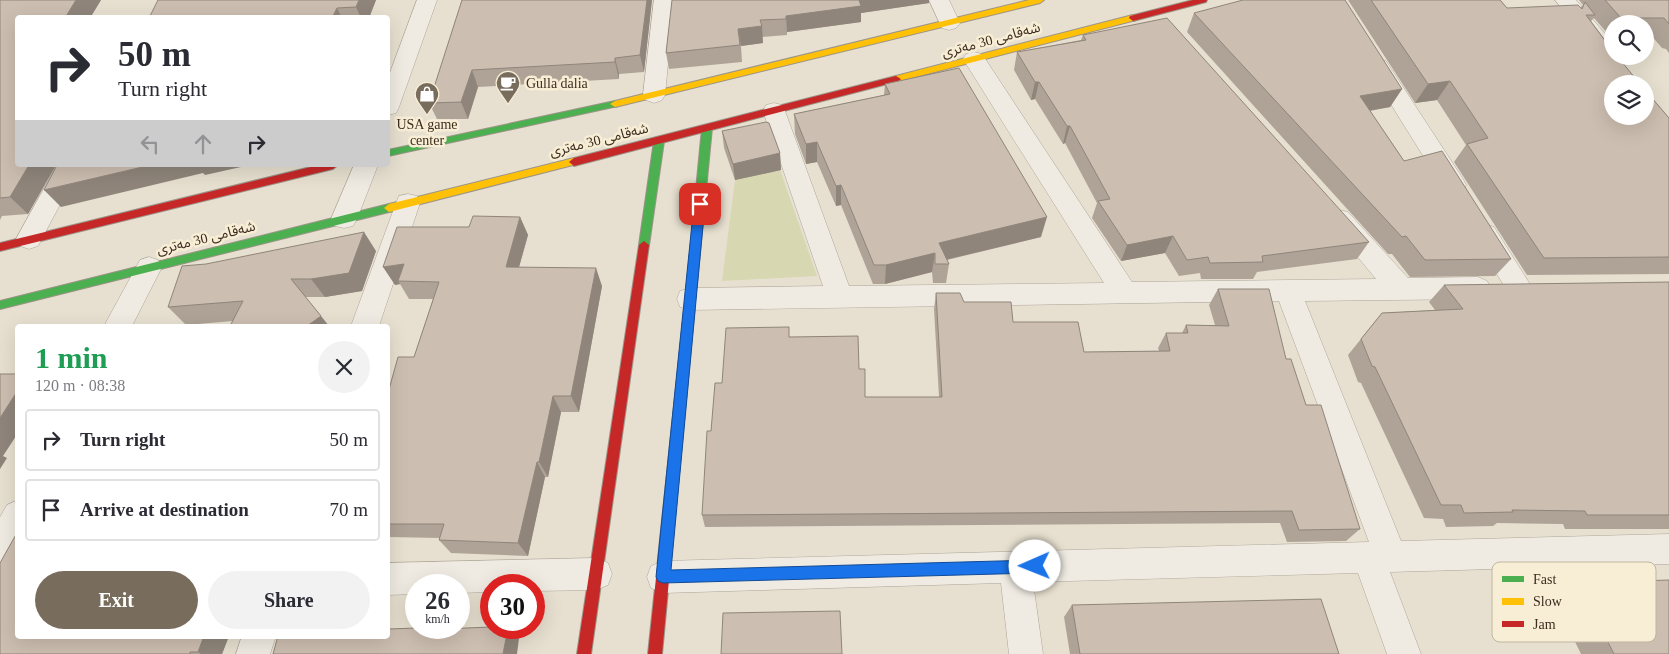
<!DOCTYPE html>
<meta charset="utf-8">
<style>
body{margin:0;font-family:"Times New Roman","Noto Sans Arabic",serif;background:#f2f2f3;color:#2b2b33;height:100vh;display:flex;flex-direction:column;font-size:19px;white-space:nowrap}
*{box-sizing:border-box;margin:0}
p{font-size:16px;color:#7c7c81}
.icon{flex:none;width:28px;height:28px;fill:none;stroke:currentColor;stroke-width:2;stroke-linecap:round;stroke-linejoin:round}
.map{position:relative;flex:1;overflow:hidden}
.side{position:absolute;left:15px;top:324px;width:375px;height:315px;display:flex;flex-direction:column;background:#fff;border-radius:5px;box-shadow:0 5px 20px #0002}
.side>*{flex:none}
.hud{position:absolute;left:15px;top:15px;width:375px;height:152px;border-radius:5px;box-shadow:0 5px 20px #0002;background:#fff;color:#2b2b33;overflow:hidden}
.fabs{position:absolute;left:1604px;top:15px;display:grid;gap:10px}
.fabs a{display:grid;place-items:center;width:50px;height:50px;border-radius:50%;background:#fff;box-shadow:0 5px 20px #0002;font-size:25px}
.speed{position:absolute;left:405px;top:574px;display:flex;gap:10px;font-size:25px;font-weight:700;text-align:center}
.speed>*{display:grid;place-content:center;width:65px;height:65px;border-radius:50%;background:#fff;box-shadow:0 5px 20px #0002;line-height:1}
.speed small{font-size:12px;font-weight:400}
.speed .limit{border:8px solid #d22;background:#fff;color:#111}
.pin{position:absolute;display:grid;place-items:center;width:42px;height:42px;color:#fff;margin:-21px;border-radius:10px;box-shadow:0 2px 8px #0006}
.me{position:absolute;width:55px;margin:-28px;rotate:269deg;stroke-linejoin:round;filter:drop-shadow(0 0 4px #0008)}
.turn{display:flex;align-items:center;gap:18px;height:105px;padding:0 20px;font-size:22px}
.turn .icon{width:65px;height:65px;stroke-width:2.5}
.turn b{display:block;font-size:35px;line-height:42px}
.lanes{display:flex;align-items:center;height:48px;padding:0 20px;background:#0003;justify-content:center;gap:25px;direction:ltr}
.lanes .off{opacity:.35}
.round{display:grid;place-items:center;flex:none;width:52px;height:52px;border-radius:26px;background:#f2f2f3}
.summary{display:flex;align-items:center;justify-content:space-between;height:85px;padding:0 20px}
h1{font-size:30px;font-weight:800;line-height:38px;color:#1e9e55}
.primary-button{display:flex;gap:10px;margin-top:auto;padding:10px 20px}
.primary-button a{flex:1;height:58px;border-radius:30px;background:#786c5d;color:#fff;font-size:20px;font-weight:800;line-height:58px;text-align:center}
.primary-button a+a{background:#f2f2f3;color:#2b2b33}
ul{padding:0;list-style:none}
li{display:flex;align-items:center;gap:15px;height:62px;margin:0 10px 8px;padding:0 10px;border:2px solid #e1e1e2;border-radius:5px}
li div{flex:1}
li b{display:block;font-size:19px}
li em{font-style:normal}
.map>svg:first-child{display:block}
</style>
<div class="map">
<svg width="1669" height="654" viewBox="0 0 1669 654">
<rect width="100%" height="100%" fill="#e7e0d0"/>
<path fill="#d7d7b2" d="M780,170L817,276L722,281L735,180Z"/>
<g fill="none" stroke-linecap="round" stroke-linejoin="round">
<g stroke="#ada598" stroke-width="1">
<path id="street" d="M417,0H437L399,107L396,113L388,115V78Z
M654,0H674L665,95L662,100L654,103L646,100L643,95Z
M929,0H949L960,23L956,28L949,30L942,28Z
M1555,0H1576L1612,42V56H1622L1620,60L1612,62L1604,60Z
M974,52L982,54L1132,282L1376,279L1326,219L1330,212L1339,210L1348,212L1408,278L1478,277L1487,281L1491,288L1487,295L1478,299L1305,301L1401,541L1669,534V564L1390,572L1421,654H1387L1358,573L1033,582L1043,654H1009L1001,583L663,593L651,588L647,577L651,566L663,561L1369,542L1279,301L690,310L680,307L677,299L680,291L690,288L823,286L763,111L766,105L774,103L782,105L785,111L849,286L1104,283L963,59L966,54Z
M1378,59L1386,61L1463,179L1466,185L1463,191L1454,194L1445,191L1367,66L1370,61Z
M57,165H81L38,246L29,249L20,246L16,239Z
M354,165H378L357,219L353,226L344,228L335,226L331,219Z
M408,194L417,196L420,203L379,326H351L396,203L399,196Z
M1485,224L1494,227L1528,281L1532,288L1528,295L1519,299L1510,295L1476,241L1472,234L1476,227Z
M149,257L158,260L162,267L132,326H104L140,260Z
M18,500V547L11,559L0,563V517L7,505Z
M596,558L608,563L612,574L608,585L596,590L534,591V585H491V592L459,593V585H416V594L388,595V563Z
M242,636H276L270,654H236Z"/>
</g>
<g stroke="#9c9488" stroke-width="2">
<path id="fast" d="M615,101L620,104L618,106L388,156V150Z
M707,125L712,128L697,283L692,287L687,283L702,128Z
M659,138L664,141L649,245L644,249L639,245L654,141Z
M389,204L393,205L394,208L393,211L0,309V301Z"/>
</g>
<g stroke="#9c9488" stroke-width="2">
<path id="slow" d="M1029,0H1044L1040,3L615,107L610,104L615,101Z
M1133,15L1136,16V20L896,82L891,79L896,76Z
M574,158L577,160L579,162L577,164L389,212L384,208L389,204Z"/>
</g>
<g stroke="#9c9488" stroke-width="2">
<path id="jam" d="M1193,0H1207L1206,2L1133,21L1129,18L1130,16Z
M896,76L901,79L899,81L574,166L569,162L574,158Z
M319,165H338L333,169L0,251V243Z
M644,241L649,245L591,654H577L639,245Z
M692,279L697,283L662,654H648L687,283Z"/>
</g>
<use href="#street" fill="#efebe2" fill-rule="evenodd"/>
<use href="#fast" fill="#4caf50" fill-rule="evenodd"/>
<use href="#slow" fill="#ffc107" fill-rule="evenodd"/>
<use href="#jam" fill="#c62828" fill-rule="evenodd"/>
</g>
<path fill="#afa397" d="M0,0H101L90,18H18V165H56L28,214L2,216L0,220Z
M376,0L369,18H149Z
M462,0H652L644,72L619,74V79L478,87L468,119H437L429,103Z
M672,0L929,3L861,13V22L787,32V35L762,37L763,43L741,46L742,62L669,69L666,53Z
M1348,0H1500L1507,8H1580L1583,5L1579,0H1669V53L1666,49L1662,48L1650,34H1645V24H1612V34H1608L1594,18L1591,21L1625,67L1669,118V274L1527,275L1454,162L1466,145L1437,100L1415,103Z
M1194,13L1402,89L1390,107L1370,111L1404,161L1511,259L1495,276L1410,277L1392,254H1388L1187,32Z
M1083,35L1369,242L1357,259L1257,272L1253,279H1201L1200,273L1179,276L1165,253L1121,261L1092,218L1097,203L1065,143L1063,144L1035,99L1031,100L1014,70L1017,52L1081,40Z
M885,84L1041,237L947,260L949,264L946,283H933L932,272L885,284H873L841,205L836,206L817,162L806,164L795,134L794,114L884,95Z
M722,131L780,153L781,170L735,180L724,148Z
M520,217L528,235L519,267L602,286L579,412H561L548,477H545L528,556L451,553L439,540L440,538L388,537V393L414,357L433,299H409L400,284L395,285L397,227H469Z
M376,251L362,291L325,297H306L233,321L186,325L168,307Z
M1669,282V529H1565L1563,524L1497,523L1493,526L1446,527L1443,519L1424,518L1361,383L1358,382L1348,355L1382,313L1435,310L1429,302L1444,285Z
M1218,289L1286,359L1306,405L1360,529L1346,541L1287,542L1280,523L705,527L702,515L711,431L722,383L790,337L859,369L865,397H939L934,309L936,293L964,302L1084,352L1159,351L1158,348L1166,333H1182L1186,325H1215L1209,305Z
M1578,583L1669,654H1581L1553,596Z
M1072,605L1339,654H1070L1064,617Z
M18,636H229L222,654H0Z"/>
<path fill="#8f857b" d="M76,0H101L90,18H65Z
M359,0H376L369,18H361L356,7Z
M647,0H652L644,72L640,55Z
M858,0H929V3L861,13V22L787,32L786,16Z
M337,8L342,18H332Z
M762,26L763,43L741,46L738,29Z
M615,58L619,74V79L615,62Z
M472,70L478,87L468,119L461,102Z
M1450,81L1437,100L1415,103L1428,84Z
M1035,82H1039L1035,99L1031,100Z
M1402,89L1390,107L1349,114L1360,96Z
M1067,126H1070L1065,143L1063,144Z
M817,142V162L806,164V144Z
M780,153L781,170L735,180L733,164Z
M29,165H56L28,214L10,197Z
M151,165H250L205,175L203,173L61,207L44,190Z
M841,185V205L836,206V186Z
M520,217L528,235L514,285L506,267Z
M1047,217L1041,237L936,262L939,243Z
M364,232L376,251L362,291L325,297L311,279Z
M1173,236L1165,253L1121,261L1127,245Z
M935,253L932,272L885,284L886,265Z
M404,264L398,281L400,284L395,285L383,267Z
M596,268L602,286L579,412L571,396Z
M321,316L329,326H307Z
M18,390V433L3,456L7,458L0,469V418Z
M553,396L561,412L548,477L539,462Z
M537,462L545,477L528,556L518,543Z
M508,628H509L519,638L517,654H503Z
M204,636H229L222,654H201L198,652Z"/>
<path fill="#ccbeb0" stroke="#8f857b" d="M0,0H76L65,18H18V165H29L10,197L0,198Z
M158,0H359L356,7L337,8L332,18H149Z
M462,0H647L640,55L615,58V62L472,70L461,102L429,103Z
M672,0H859L861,6L786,16V19L760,20L762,26L738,29L740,45L666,53Z
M1243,0H1345L1402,89L1360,96L1404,161L1442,151L1511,259L1425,260L1406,236L1402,237L1194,13Z
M1371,0H1500L1507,8L1578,5L1582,9L1585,2L1595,15H1586L1612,50V56H1617L1640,84H1612V116H1645V90L1669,118V257L1544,258L1467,144L1488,138L1450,81L1428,84Z
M1605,0H1669V24L1664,18H1621Z
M1167,18L1369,242L1262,256L1263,262L1210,263L1208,257L1187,260L1173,236L1127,245L1098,201L1110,199L1070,126H1067L1039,82H1035L1017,52L1086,40L1083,35Z
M959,68L1047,217L939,243L949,264H935V253L886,265H874L841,185L836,186L817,142L806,144L794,114L890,94L885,84Z
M766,122L769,123L780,153L733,164L722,131Z
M57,165H151L44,190Z
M473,216L520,217L506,267L596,268L571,396H553L539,462H537L518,543L439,540L444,524H388V393L398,357H414L439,282L398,281L404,264L383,267L397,227H469Z
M364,232L349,273L311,279H291L321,316L307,326H230L243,301L168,307L182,266L206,264Z
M1669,282V515H1587L1585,511L1512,510L1513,512L1464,513L1461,505H1441L1375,367L1372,366L1361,339L1382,313L1463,309L1444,285Z
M1218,289H1269L1286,359H1291L1306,405H1321L1360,529L1299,530L1292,511L702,515L707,431H711L715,383H722L726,328L789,327V337L858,336L859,369H865V397H942L936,293H960L964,302H1011L1013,322H1078L1084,352L1170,351L1166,333H1188L1186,325L1229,326Z
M0,374H18V390L0,418Z
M18,531V636H204L198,652H190V654H0V563Z
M1669,580V654H1614L1578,583Z
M1321,599L1339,654H1080L1072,605Z
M840,611L842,654H721L723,613Z
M491,627L508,628L503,654H273L278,636H388V629L417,628V630Z"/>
<path fill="#1a73e8" stroke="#114b97" d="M700,200L705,204L671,570L1035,560L1040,562L1041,566L1040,571L1035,573L663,583L658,581L656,577L694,204Z"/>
<defs>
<g id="cafe-pin" transform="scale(1.25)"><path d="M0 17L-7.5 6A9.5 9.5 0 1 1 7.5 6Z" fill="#786c5d" stroke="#f8eed6"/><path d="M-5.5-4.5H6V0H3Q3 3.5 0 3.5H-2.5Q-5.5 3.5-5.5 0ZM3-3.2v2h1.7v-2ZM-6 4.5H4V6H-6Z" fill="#fff"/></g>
<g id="shop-pin" transform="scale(1.25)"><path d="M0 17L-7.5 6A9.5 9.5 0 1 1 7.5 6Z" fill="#786c5d" stroke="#f8eed6"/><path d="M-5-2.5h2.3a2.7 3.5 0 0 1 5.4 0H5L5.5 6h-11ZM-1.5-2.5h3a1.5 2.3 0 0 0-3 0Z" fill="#fff"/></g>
</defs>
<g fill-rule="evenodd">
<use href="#cafe-pin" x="508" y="83"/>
<use href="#shop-pin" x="427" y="94"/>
</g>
<g text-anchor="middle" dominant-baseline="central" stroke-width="5" stroke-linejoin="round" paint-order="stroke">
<g font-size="14" fill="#3d2d1f" stroke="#f8eed6">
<text transform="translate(991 40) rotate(-15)">شەقامی 30 مەتری</text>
<text transform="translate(599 140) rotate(-14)">شەقامی 30 مەتری</text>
<text transform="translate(206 238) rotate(-14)">شەقامی 30 مەتری</text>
</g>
<g font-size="14" fill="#3d2d1f" stroke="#f8eed6" text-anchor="start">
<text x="526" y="83">Gulla dalia</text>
<text x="427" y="124" text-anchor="middle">USA game<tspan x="427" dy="16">center</tspan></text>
</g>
</g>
<rect x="1492" y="562" width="164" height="80" rx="8" fill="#f8eed6" stroke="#c0b49f" stroke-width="1"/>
<rect x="1502" y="576" width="22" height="6" fill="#4caf50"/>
<rect x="1502" y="598" width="22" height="7" fill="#ffc107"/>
<rect x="1502" y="621" width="22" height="6" fill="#c62828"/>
<g font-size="14" fill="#3d2d1f">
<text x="1533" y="584">Fast</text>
<text x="1533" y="606">Slow</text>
<text x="1533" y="629">Jam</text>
</g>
</svg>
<div class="fabs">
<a><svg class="icon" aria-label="search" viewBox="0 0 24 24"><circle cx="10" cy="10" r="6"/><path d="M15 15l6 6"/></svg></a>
<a><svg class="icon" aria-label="layers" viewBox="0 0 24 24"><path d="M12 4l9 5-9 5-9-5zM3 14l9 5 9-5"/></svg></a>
</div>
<div class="speed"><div>26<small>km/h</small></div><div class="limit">30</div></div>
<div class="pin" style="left:700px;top:204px;background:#d93025"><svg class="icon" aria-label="arrive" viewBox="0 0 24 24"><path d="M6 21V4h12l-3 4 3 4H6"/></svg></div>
<svg class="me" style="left:1035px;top:566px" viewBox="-20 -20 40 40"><circle r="19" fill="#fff"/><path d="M0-13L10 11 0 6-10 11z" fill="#1a73e8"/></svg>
<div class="hud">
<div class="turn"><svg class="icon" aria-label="right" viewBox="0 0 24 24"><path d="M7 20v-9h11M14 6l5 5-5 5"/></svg><div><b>50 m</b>Turn right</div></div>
<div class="lanes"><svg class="icon off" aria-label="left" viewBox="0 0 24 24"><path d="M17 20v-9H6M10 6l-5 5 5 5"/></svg><svg class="icon off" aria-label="ahead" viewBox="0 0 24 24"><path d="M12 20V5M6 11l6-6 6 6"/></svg><svg class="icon" aria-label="right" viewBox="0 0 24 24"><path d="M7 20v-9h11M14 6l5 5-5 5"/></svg></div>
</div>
<section class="side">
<div class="summary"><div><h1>1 min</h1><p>120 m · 08:38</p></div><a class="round"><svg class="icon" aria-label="close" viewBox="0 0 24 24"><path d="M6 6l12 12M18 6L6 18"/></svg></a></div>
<ul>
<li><svg class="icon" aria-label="right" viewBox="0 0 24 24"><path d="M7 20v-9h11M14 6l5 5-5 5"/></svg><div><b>Turn right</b></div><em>50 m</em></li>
<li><svg class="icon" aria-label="arrive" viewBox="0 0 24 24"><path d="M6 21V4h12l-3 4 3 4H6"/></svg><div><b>Arrive at destination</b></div><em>70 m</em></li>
</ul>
<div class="primary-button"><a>Exit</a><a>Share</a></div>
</section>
</div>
